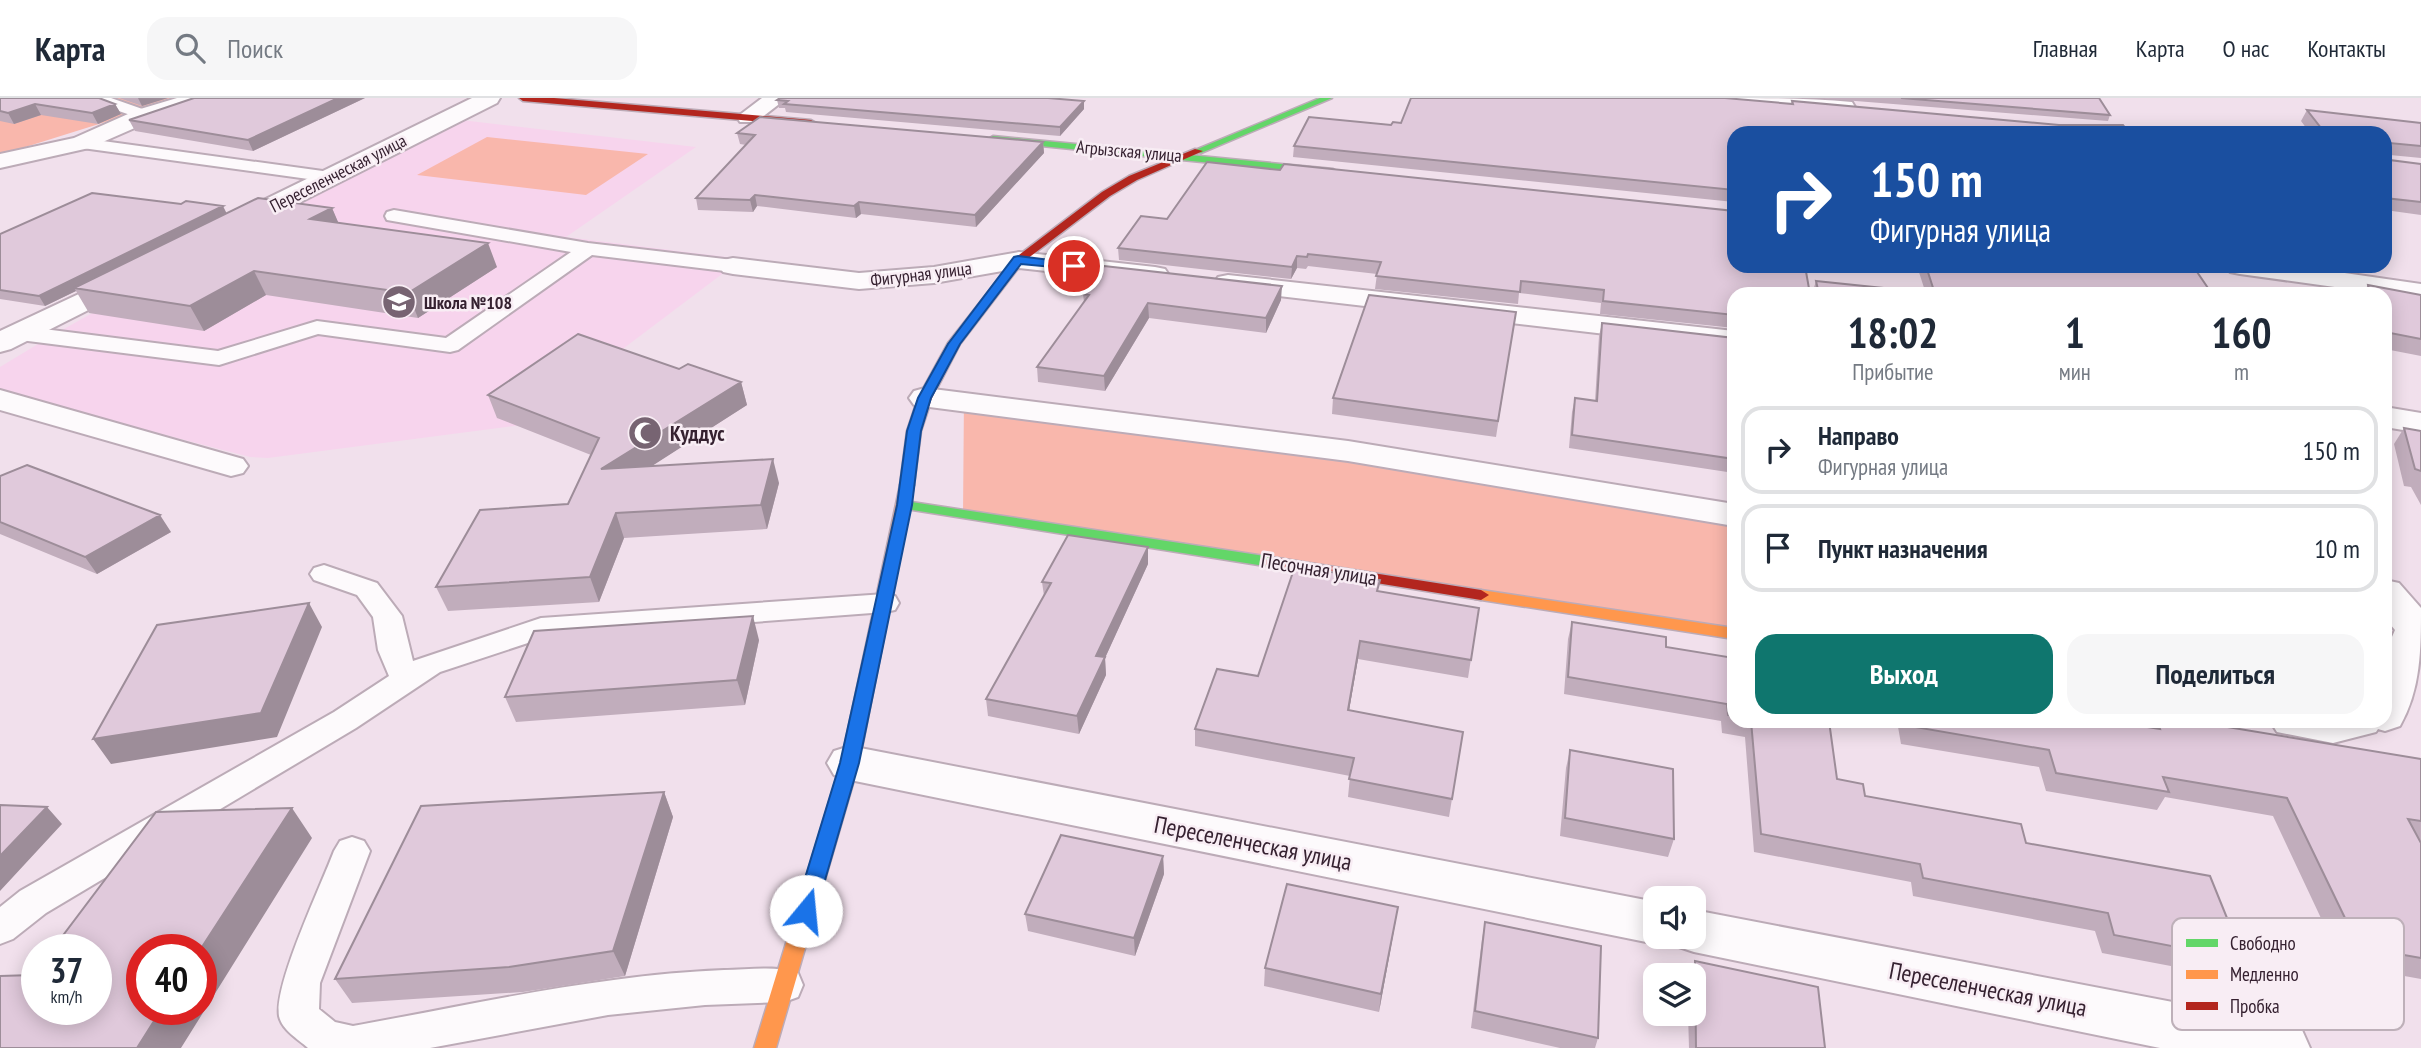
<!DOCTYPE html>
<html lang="ru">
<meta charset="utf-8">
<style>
body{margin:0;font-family:"PT Sans Narrow",sans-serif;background:#f6f6f7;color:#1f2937;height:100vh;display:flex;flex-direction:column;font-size:26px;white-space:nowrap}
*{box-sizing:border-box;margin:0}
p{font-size:23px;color:#747a83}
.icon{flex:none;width:38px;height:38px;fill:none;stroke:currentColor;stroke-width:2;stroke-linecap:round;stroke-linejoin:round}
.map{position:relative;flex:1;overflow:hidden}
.details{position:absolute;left:1727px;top:189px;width:665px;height:441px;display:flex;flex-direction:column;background:#fff;border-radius:21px;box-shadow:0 4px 18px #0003}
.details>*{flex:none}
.hud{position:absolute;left:1727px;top:28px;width:665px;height:147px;border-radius:21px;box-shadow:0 4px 18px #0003;background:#1a4fa0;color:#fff;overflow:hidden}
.tools{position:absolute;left:1643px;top:788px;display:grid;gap:14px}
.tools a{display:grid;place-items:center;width:63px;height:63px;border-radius:14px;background:#fff;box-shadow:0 4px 18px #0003;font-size:35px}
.speed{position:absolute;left:21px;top:836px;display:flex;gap:14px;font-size:35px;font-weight:700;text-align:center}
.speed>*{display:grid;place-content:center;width:91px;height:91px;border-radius:50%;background:#fff;box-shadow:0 4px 18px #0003;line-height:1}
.speed small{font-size:18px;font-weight:400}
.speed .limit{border:10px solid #d22;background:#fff;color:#111}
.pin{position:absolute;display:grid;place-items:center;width:60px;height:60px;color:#fff;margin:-30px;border:4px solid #fff;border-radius:50%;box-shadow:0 2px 7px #0007}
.me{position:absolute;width:77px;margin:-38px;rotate:17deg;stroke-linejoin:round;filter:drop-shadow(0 0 5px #0008)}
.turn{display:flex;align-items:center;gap:24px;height:147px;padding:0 28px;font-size:32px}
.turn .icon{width:91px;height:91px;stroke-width:2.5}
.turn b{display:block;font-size:49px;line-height:60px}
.eta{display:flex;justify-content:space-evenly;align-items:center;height:119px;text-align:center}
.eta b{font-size:42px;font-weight:800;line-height:49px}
.primary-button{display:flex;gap:14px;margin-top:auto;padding:14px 28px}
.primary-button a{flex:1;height:80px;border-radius:21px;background:#0f766e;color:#fff;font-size:28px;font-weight:800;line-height:80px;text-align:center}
.primary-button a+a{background:#f6f6f7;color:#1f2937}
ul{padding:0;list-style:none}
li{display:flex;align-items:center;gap:21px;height:88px;margin:0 14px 10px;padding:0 14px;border:4px solid #e0e1e3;border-radius:21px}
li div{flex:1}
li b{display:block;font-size:26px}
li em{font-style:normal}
header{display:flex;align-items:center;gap:42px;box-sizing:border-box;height:98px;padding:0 35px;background:#fff;border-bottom:2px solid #e0e1e3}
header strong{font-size:33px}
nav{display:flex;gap:38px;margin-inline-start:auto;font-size:24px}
.search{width:490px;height:63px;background:#f6f6f7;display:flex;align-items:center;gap:18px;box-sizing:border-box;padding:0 24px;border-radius:21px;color:#747a83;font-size:26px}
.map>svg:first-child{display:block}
</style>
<header>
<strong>Карта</strong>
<div class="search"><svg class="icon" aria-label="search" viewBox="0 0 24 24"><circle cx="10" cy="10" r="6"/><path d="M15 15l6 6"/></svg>Поиск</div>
<nav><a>Главная</a><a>Карта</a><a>О нас</a><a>Контакты</a></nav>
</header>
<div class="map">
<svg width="2421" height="950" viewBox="0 0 2421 950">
<rect width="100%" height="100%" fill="#f1e0ec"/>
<path fill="#f7d4ed" d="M461,22L696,49L566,139L742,161L522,327L268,360L250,359L0,294V269L48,240L181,165Z"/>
<path fill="#f9b7ac" d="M0,0H182L0,57Z
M487,39L648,56L586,97L417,77Z
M964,297L1734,418V542L963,419Z"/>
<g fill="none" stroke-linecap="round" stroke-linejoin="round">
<g stroke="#bcabb7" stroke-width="4">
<path id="lane" d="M88,0H111L151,14L153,17L151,20H139L90,3Z
M81,40L330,74L339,79L330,84L75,49L73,45Z
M394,112L588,145L733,162L740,164L743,168L740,172L733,174L592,157L458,252L450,254L318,236L219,267L20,242L12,240L9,235L12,230L20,228L218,253L317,223L446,240L571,154L387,122L385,118L387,114Z
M324,467L377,485L402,518L413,563L541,520L885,496L895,498L899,505L895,512L885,514L543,540L440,574L356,630L46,815L13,841L0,846V809L20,793L334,614L389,578L378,552L373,519L357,497L314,482L310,476L314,470Z
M352,739L364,743L370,753L320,885L319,911L335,924L353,928C475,906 599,877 724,872C748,872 775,867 798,875L803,887L798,899L784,904L705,907L608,917L430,950H308C298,941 282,932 279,918C274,886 321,788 334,753L340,743Z"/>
</g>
<g stroke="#bcabb7" stroke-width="4">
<path id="street" d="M177,0H211L208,5L153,22L89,50L0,70V56L74,40L137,12Z
M472,0H500L497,5L243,133L234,135L225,133L221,127L225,121Z
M762,0H787L756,24H740L737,19Z
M1725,0C1766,0 1812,0 1852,4L1855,9L1852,14L1844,16L1736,6L1728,5Z
M1019,154L1155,169L1165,171L1169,177L1165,183L1155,185L1019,170L934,185L859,191L733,176L723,174L719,168L723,162L733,160L859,175L934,169Z
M2226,168H2296L2421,186V204L2385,198V196L2240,176L2230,174Z
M130,172L140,174L144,180L140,186L11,251L0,254V233Z
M1228,177L1734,233V251L1218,191L1214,185L1218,179Z
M925,290L1348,343L1734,406V428L1348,363L914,307L909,300L914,293Z
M0,292L243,361L248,368L243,375L231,378L0,312Z
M2385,309L2421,315V335L2385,329Z
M2385,482L2399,485L2421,510C2421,551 2421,591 2400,628L2385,633L2378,631L2376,634L2333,645L2277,634L2270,623H2385V555L2395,532L2385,520Z
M850,648L1656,804V838H1694V812L2282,925L2302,932L2310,950H2160L1694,854L1676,848L1672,841L1656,846L850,682L834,677L827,665L834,653Z"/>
</g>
<g stroke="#bcabb7" stroke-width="3">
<path id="fast" d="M1320,0H1332L1201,55L1193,53Z
M993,38L1333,71L1338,74L1333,77L990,43L988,41Z
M905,403L1271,459L1279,464L1271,469L900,410L898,407Z"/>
</g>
<g stroke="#bcabb7" stroke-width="3">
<path id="slow" d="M907,383L914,387L859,665L776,950H754L841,665L900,387Z
M1481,492L1734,530V541L1475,501L1473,497Z"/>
</g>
<g stroke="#bcabb7" stroke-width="3">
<path id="jam" d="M519,0H554L811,22L816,25L811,28L523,3Z
M1195,51L1203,53L1137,82L1110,98L1023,164L960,246L932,300L921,333L914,387L907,391L902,390L900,387L907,333L918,300L948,245L1015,160L1102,94L1129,78Z
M1271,459L1481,492L1489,497L1481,502L1265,467L1263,464Z"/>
</g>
<use href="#lane" fill="#fdfafc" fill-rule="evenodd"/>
<use href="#street" fill="#fdfafc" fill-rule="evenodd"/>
<use href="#fast" fill="#63d668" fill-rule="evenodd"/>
<use href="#slow" fill="#ff974d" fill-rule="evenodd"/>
<use href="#jam" fill="#b3261e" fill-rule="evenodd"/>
</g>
<path fill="#c1adbc" d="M0,0L115,6L121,16L98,26L41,17L14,26L0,23Z
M119,0H168L142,8Z
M365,0L253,53L135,33L129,22Z
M1818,0H2093L2110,17L2108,23Z
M777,2L1084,3V11L1060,38L786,14L785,10H779Z
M1792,3L2059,27L1734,35V104L1293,59L1294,48L1401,25L1791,6Z
M2307,12L2421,25V60L2390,57V62L2421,66V117L2385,112V35H2310L2301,23Z
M737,35L1043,44L1044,55L976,129L861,116L856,120L757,108L753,114L698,112L696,100L746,47L740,46Z
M1280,72L1734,196V230L1600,216L1601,205L1519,195L1518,206L1375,191L1377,176L1308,168L1306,171L1297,170L1291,181L1119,162L1118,150L1167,121Z
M332,110L338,125L497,169L418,220L266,197L204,233L89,215L76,193L45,208L0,201V136L227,116Z
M1917,168H2193L2212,196H1926Z
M1816,183L1884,196H1812Z
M2368,187L2421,197V258L2385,251V196H2362Z
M1083,196L1281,202L1266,235L1149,220L1105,293L1038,284L1037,269L1084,204Z
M1516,214L1496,339L1332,316L1333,300Z
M1602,225L1734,240V375L1569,350L1572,314L1575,300L1595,303L1599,238Z
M679,271L741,284L747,307L651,368L779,385L767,431L624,440L599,504L448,513L436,489L568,406L591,357L497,320L488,297Z
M2404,330L2421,333V407L2411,389L2404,388L2394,346Z
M0,378L171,434L97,476L0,436Z
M1148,449V466L1105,560L1106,577L1079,636L988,618L986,601L1044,498L1042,484Z
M1379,494L1479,510L1468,580L1358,561L1349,612L1463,634L1449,719L1348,699L1350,678L1195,648V631L1258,578Z
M1572,524L1666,549L1734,560V623H1829L1837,681L1865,698L2026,745L2244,862L2229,879L2102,855L2095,833L1913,798L1911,784L1754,754L1745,639L1722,635L1721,623L1564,596L1568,541Z
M759,542L745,607L516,624L505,599Z
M1897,623H2109L2147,629L2151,623H2191L2421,661V881L2343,867L2273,718L2165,699L2157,712L2046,693L2039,669L1901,646Z
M1570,652L1674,741L1668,759L1560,738L1566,670Z
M664,694L673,719L625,878L523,894L352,905L335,881Z
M1163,758L1164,776L1135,858L1028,833L1025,816Z
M1398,809L1379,914L1264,888L1265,870Z
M1485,824L1598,940L1595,950H1560L1471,930L1482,841Z
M1695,863L1825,950H1689L1688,915H1694V877H1689Z"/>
<path fill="#9d8d99" d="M138,0H168L142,8Z
M338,0H365L253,53L248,42Z
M1084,3V11L1060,38V29Z
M35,6L41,17L14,26L8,15Z
M115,6L121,16L98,26L92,15Z
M1043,44L1044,55L976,129L975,117Z
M755,97L757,108L753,114L750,102Z
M859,104L861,116L856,120L854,108Z
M223,108L228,118L74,190L76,193L45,208L39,198Z
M332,110L342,133L310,121Z
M488,145L497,169L418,220L408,195Z
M1297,158V170L1291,181L1292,169Z
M254,173L266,197L204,233L190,208Z
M1282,188L1281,202L1266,235V220Z
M1148,205L1149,220L1105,293L1104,278Z
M741,284L747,307L610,395L601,371Z
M773,361L779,385L767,431L761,407Z
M616,415L624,440L599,504L590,479Z
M160,417L171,434L97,476L85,459Z
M1148,449V466L1105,560L1106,577L1079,636L1077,618L1096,558Z
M309,505L322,529L277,639L111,666L93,641Z
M753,518L759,542L745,607L737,582Z
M1360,543L1358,561L1346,630L1348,612Z
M664,694L673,719L625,878L613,853Z
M47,709L62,726L0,793V758Z
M292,710L312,740L181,950H137L161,912H201V852H200Z
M1163,758L1164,776L1135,858L1134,840Z
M1398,809L1395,827L1379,914L1381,896Z"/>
<path fill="#e0c9db" stroke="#9d8d99" stroke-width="2" d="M0,0H99L115,6L92,15L35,6L8,15L0,13Z
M194,0H338L248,42L129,22Z
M780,0H1048L1084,3L1060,29L784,6L788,3L777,2Z
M1411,0H1725L1793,6L1792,3L2059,27H2123L2129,35H1734V92L1294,48L1309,19L1391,27L1393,24L1401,25Z
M1901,0H2099L2110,17Z
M2307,12L2421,25V48L2390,45V62L2421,66V104L2385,100V35H2325Z
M760,19L1043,44L975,117L859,104L854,108L755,97L750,102L696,100L755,37L737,35Z
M1207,64L1280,72L1284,66L1734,113V168H1805L1810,196H1734V217L1603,203L1604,192L1521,183L1520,194L1376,178L1381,164L1308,156L1307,159L1297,158L1292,169L1118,150L1141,118L1167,121Z
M92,95L181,106L186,103L223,108L39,198L0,192V136Z
M258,100L332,110L310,121L488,145L408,195L254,173L190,208L74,190Z
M1104,168L1282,188L1266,220L1148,205L1104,278L1037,269L1089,197L1083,196Z
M1926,168H2193L2212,196H1935Z
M1816,183L1883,190L1884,196H1819Z
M2368,187L2421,197V241L2385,234V196H2370Z
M1369,197L1516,214L1498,323L1333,300Z
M1602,225L1734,240V361L1572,337L1575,300L1597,303Z
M578,236L679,271L688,266L741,284L601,371L773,361L761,407L616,415L590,479L436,489L480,412L568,406L599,340L488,297Z
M2404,330L2421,333V373L2415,371Z
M27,367L160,417L85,459L0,424V378Z
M1068,437L1148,449L1096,558L1105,559L1077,618L986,601L1051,485L1042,484Z
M1295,468L1380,482L1377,493L1479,510L1471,562L1360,543L1348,612L1463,634L1452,701L1349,681L1354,660L1195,631L1217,571L1258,578Z
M309,505L261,615L93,641L157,527Z
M753,518L737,582L505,599L534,533Z
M1572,524L1666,539V549L1734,560V618L1728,617L1727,606L1568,579Z
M1751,623H1829L1837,681L1863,686L1865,698L2021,726L2026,745L2210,778L2244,862L2114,837L2108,815L1923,780L1920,766L1761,736Z
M1908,623H2109L2160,631L2157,623H2191L2421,661V723L2408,721L2421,745V860L2359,849L2287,700L2163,679L2169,694L2056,675L2049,652L1909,628Z
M1570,652L1673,671L1674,741L1565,720Z
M664,694L613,853L509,869L335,881L421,708Z
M0,707L47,709L0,758Z
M292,710L200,852H142V912H161L137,950H0V878L33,877L37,873V912H96V852H52L156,714Z
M1061,737L1163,758L1134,840L1025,816Z
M1287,786L1398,809L1381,896L1265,870Z
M1485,824L1601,848L1598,940L1475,913Z
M1695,863L1818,889L1825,950H1696Z"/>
<path fill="#1a73e8" stroke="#114b97" stroke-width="2" d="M1018,158L1074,165L1079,168L1074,171L1021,166L960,246L931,300L921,333L912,407L859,665L816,813L813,819L806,822L798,819L795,813L840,665L897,407L907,333L918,300L948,246L1014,159Z"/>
<defs>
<g id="school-disc" transform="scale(1.75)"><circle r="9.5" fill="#776472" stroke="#f8edf4"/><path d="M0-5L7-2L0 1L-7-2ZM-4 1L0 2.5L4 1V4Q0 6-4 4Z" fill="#fff"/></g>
<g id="mosque-disc" transform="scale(1.75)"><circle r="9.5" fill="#776472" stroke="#f8edf4"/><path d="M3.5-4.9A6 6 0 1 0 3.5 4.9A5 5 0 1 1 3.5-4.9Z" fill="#fff"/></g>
</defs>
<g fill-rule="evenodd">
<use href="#school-disc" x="399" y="204"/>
<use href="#mosque-disc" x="645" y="335"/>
</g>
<g text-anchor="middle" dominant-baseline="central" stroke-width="5" stroke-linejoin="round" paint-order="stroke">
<g font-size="18" fill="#352130" stroke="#f8edf4">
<text transform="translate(1129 53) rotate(5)">Агрызская улица</text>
<text transform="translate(338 75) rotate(-27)">Переселенческая улица</text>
<text transform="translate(921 176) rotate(-7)">Фигурная улица</text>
</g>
<g font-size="18" font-weight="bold" fill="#352130" stroke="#f8edf4" text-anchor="start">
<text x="424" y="204">Школа №108</text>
</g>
<g font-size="21" font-weight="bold" fill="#352130" stroke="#f8edf4" text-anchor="start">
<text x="670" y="335">Куддус</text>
</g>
<g font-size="21" fill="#352130" stroke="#f8edf4">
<text transform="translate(1319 471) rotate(9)">Песочная улица</text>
</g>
<g font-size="24" fill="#352130" stroke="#f8edf4">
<text transform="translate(1253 745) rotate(11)">Переселенческая улица</text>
<text transform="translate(1988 891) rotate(11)">Переселенческая улица</text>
</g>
</g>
<rect x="2172" y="820" width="232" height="112" rx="10" fill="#f8edf4" stroke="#beb0b9" stroke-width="2"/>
<rect x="2186" y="841" width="32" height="8" fill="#63d668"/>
<rect x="2186" y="872" width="32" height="9" fill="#ff974d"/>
<rect x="2186" y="904" width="32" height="8" fill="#b3261e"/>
<g font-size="19" fill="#352130">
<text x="2230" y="852">Свободно</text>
<text x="2230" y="883">Медленно</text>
<text x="2230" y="915">Пробка</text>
</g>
</svg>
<div class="tools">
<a><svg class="icon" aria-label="sound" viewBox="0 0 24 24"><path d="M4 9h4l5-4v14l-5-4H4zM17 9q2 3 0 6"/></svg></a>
<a><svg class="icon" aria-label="layers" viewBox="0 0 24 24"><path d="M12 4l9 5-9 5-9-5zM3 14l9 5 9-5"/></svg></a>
</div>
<div class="speed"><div>37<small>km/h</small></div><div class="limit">40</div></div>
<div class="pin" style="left:1074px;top:168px;background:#d93025"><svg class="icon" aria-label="arrive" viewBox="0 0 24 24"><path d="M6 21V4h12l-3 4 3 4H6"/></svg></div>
<svg class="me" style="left:806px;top:813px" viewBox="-20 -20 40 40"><circle r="19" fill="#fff"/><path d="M0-13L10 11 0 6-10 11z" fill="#1a73e8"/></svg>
<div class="hud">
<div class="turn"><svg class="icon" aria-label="right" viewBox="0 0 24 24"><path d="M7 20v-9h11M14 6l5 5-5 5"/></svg><div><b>150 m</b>Фигурная улица</div></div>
</div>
<section class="details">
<div class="eta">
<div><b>18:02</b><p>Прибытие</p></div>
<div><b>1</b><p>мин</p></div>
<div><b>160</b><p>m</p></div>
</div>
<ul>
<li><svg class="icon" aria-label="right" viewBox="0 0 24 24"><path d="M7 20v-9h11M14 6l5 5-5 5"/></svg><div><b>Направо</b><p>Фигурная улица</p></div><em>150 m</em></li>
<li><svg class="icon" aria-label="arrive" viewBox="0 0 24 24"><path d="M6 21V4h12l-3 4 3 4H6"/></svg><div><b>Пункт назначения</b></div><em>10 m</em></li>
</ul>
<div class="primary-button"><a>Выход</a><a>Поделиться</a></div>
</section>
</div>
